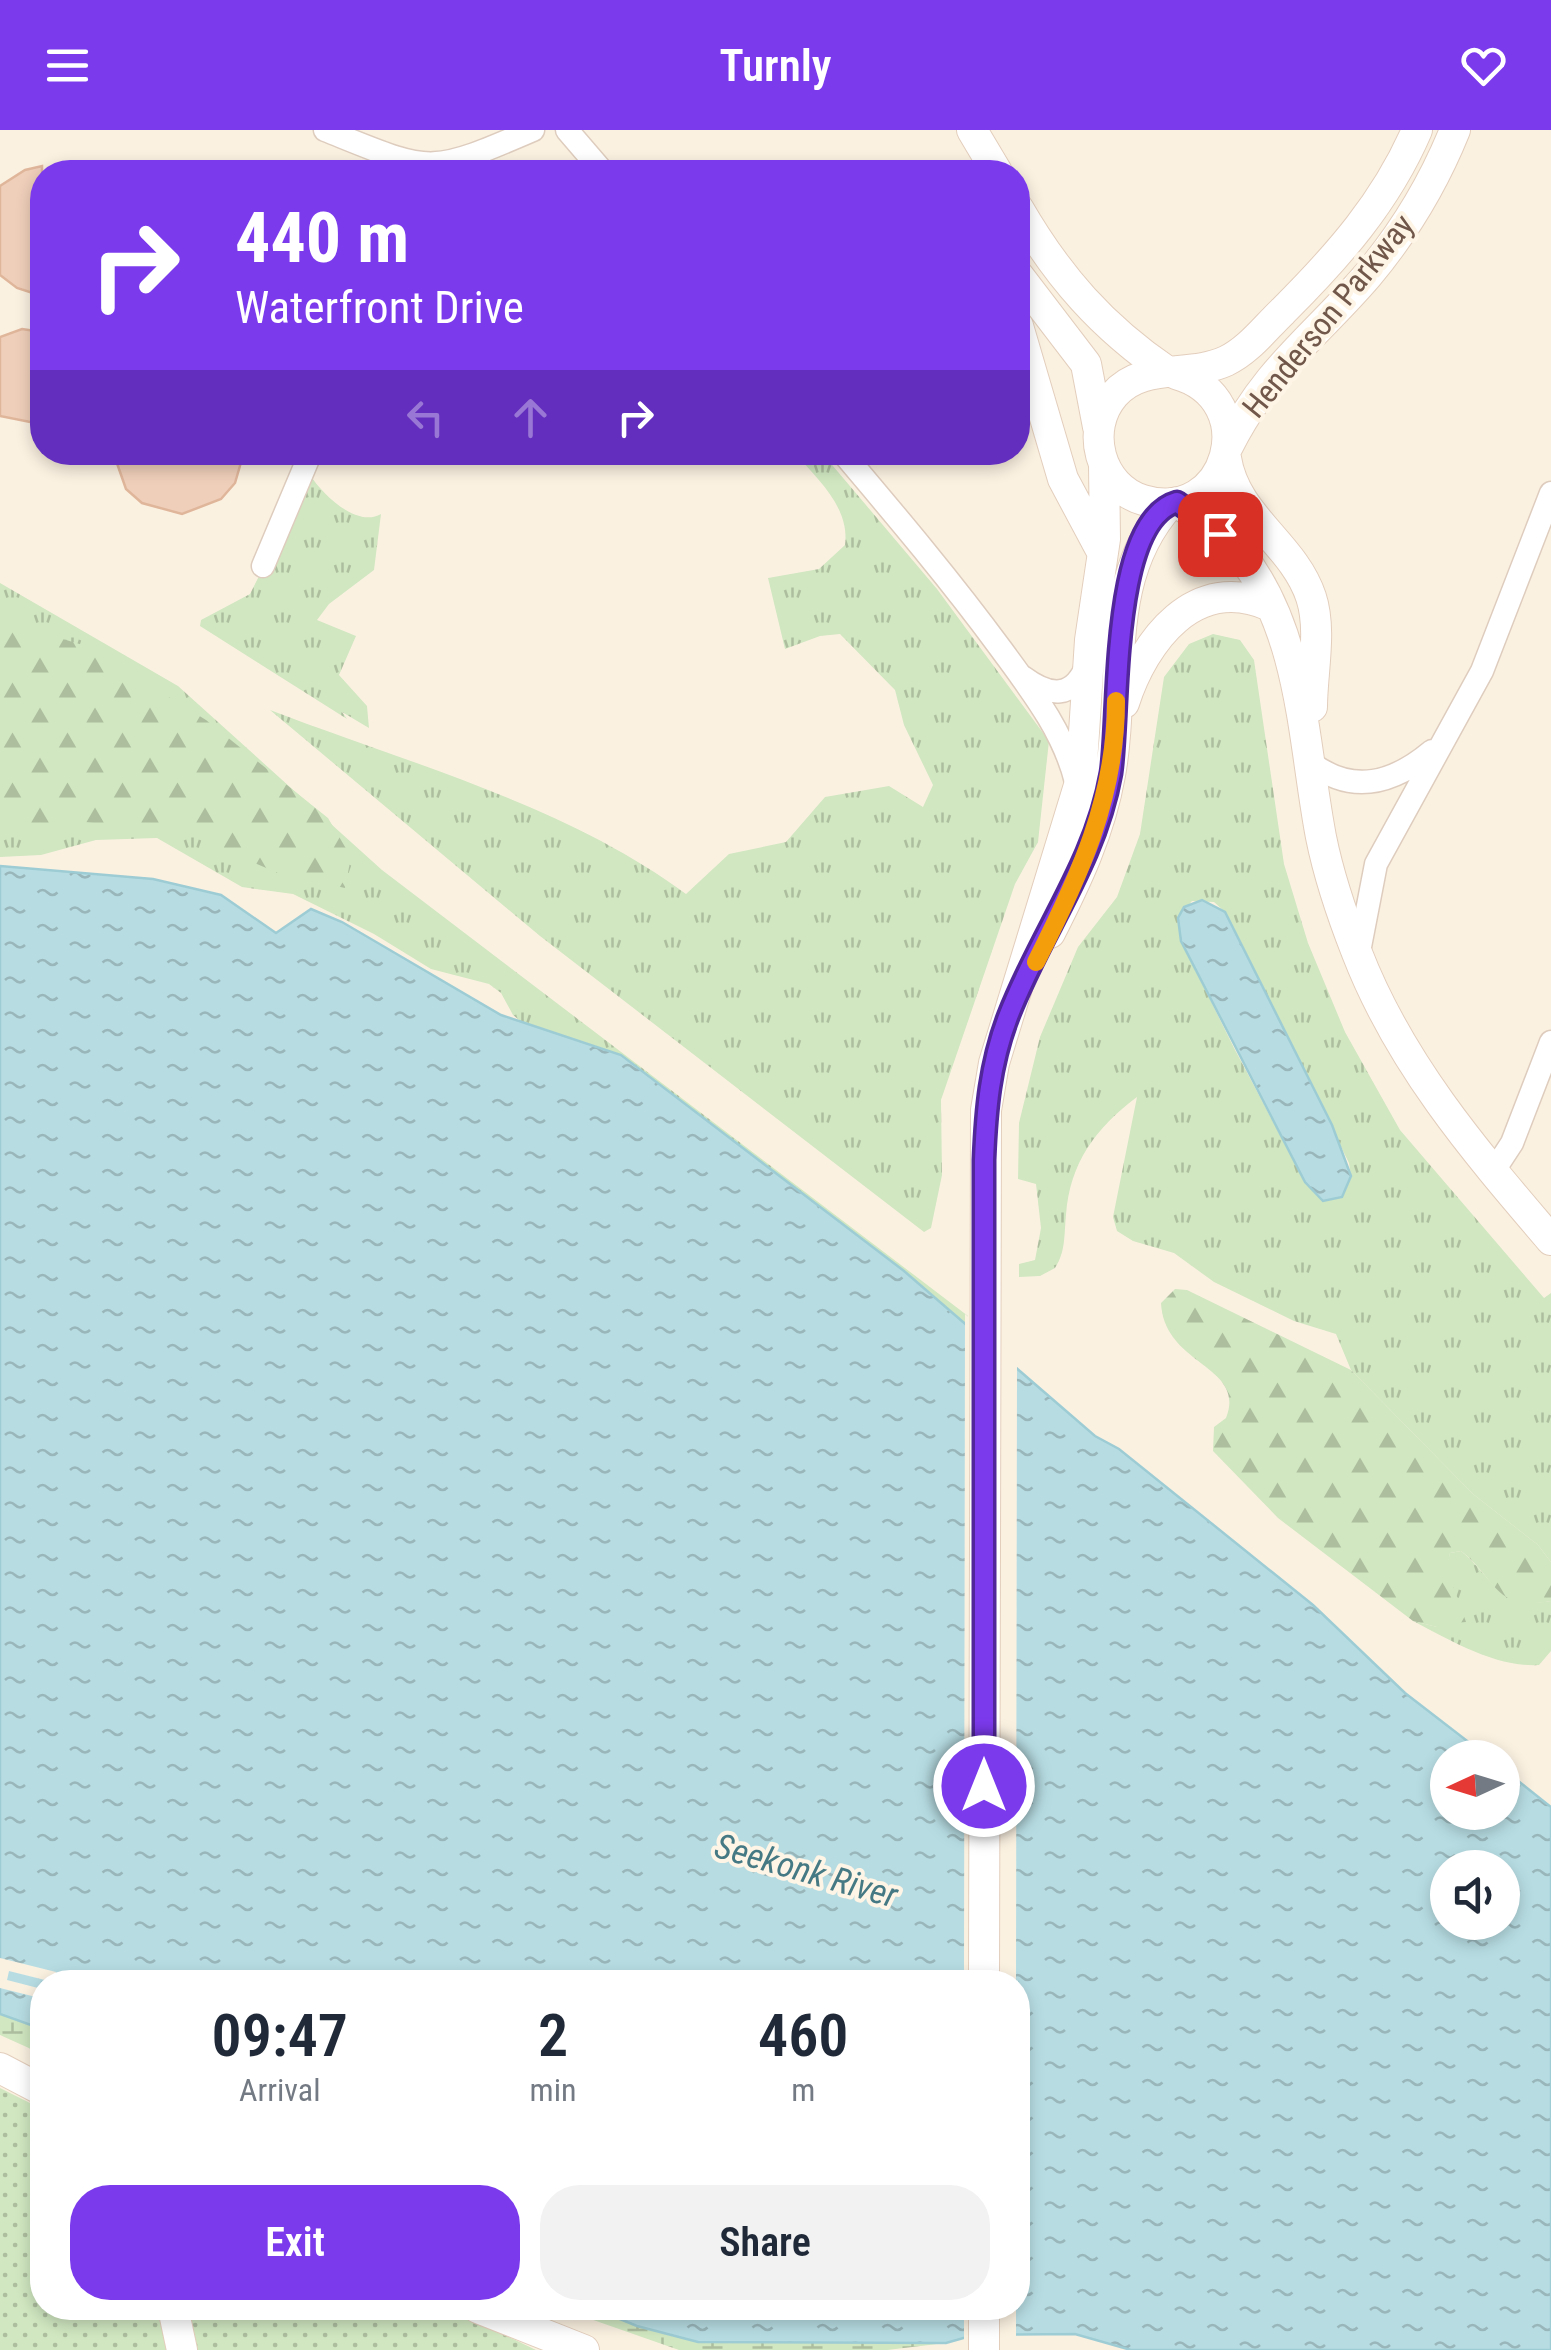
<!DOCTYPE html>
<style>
body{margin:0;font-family:"Roboto Condensed",sans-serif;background:#f2f2f3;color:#1f2937;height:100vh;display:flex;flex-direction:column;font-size:38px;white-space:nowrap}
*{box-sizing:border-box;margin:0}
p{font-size:32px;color:#747a83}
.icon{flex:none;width:55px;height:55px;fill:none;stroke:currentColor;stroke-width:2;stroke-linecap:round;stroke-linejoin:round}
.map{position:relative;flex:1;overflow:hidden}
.drawer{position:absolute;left:30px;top:1840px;width:1000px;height:350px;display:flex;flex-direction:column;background:#fff;border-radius:40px;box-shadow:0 5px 15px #0003}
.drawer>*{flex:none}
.hud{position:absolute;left:30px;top:30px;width:1000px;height:305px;border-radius:40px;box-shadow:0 5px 15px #0003;background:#7c3aed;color:#fff;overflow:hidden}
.needle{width:65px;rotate:266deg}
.controls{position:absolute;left:1430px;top:1610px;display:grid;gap:20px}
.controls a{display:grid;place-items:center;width:90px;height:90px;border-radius:50%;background:#fff;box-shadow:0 5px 15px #0003;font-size:50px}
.pin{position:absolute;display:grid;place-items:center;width:85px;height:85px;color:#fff;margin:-42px;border-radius:20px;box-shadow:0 5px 15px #0006}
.me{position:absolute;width:110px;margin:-55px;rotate:0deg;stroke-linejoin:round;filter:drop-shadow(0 0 8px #0008)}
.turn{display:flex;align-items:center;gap:35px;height:210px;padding:0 40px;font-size:45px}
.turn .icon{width:130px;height:130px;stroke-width:2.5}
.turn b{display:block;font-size:70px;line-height:85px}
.lanes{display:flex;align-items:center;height:95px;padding:0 40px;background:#0003;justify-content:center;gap:50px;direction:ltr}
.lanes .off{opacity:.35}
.eta{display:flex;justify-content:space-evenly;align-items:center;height:170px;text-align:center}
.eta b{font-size:60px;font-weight:600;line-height:70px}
.action{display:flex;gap:20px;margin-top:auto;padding:20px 40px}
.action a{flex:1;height:115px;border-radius:40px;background:#7c3aed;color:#fff;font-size:40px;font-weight:600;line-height:115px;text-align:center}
.action a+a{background:#f2f2f3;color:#1f2937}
header{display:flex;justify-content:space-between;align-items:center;height:130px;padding:0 40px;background:#7c3aed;color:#fff;font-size:45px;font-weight:600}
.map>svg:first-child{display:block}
</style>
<header><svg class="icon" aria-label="menu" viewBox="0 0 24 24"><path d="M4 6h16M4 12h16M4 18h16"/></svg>Turnly<svg class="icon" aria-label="heart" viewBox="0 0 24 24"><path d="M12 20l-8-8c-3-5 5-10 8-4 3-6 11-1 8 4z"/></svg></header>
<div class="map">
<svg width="1551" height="2220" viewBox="0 0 1551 2220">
<defs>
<pattern id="grass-tufts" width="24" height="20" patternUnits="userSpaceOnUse" patternTransform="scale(2.5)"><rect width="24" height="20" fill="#d0e7c1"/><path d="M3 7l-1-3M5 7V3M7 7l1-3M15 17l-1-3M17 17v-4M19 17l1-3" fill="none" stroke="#adbe9f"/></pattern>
<pattern id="forest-firs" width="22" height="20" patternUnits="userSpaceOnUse" patternTransform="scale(2.5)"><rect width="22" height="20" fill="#d0e7c1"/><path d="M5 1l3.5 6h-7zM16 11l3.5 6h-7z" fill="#adbe9f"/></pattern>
<pattern id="wetland-marsh" width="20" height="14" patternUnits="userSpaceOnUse" patternTransform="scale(2.5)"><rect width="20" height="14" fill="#d0e7c1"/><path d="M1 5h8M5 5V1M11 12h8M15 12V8" fill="none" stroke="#adbe9f"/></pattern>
<pattern id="park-dots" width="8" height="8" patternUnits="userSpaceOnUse" patternTransform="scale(2.5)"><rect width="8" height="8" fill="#d0e7c1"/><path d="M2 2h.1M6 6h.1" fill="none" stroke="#adbe9f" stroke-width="1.8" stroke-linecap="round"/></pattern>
<pattern id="water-ripples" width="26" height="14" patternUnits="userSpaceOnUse" patternTransform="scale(2.5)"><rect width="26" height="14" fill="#b7dde3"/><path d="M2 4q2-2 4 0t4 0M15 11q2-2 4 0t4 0" fill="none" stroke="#99b6ba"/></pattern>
</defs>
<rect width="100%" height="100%" fill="#fbf1e1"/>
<path fill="url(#grass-tufts)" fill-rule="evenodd" d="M795,323H822L937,459L1049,611L1038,712L1015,754L941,970L942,1045L931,1098L924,1102L540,806L270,580C408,633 568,676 686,764L729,724L786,712L825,667L889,656L923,677L933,655L904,595L895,560L840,504L820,506L785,519L768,448L819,439L845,415C850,377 817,349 795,323Z
M310,345C323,365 357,398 381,384L374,440L329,474L317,490L356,506L339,545L367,576L369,598L342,582L347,589L200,496L201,490L250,464Z
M0,453L178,556L382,740L968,1186L966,1211L524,894L513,885L501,863L489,854L431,839L374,804L293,764L242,757L157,708L96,710L41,725L0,727Z
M1213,504L1240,510L1254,530L1284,734L1308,813L1345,902L1400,1000L1544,1168L1551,1163V1432L1538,1415L1473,1364L1351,1240L1336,1204L1294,1191L1214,1152L1174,1123L1133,1111L1117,1101L1113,1087L1137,967C1096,998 1070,1032 1066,1085C1064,1105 1066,1121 1055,1138L1040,1146L1019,1147V1134L1035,1130L1041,1098L1036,1054L1018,1049L1019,993L1040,907L1078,817L1117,767L1140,704L1164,547L1189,514ZM1192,771L1214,772L1225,782L1349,1033L1351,1046L1342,1067L1323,1071L1305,1052L1234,918L1181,811L1178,788Z
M1461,1421C1495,1449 1497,1480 1551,1471V1521L1539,1535C1496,1538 1450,1510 1413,1491L1437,1497L1453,1457L1446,1439L1450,1423Z"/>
<path fill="url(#forest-firs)" d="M0,490L86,516L206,590L328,688L351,727L345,758L278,743L180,701L83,692L0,698Z
M1175,1159L1187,1160L1351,1240L1473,1364L1538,1415L1551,1432V1471C1494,1482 1497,1449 1461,1421L1450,1423L1447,1439L1466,1492L1437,1497L1413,1491L1278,1388L1213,1321L1214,1297L1226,1288C1247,1235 1164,1236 1161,1173Z"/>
<path fill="url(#wetland-marsh)" d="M0,1884L42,1899V1924L0,1905Z
M559,2178H593L637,2196L698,2212L946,2213L887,2220H679Z"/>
<path fill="url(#park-dots)" d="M0,1958L42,1979V2178H449L536,2220H0Z"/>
<path fill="url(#water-ripples)" stroke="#9eccd4" stroke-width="2.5" fill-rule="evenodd" d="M0,736L153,749L221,765L276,803L311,779L342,792L501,885L621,925L904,1141L1095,1306L1119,1319L1313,1475L1405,1563L1488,1627L1448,1628V1682H1502L1503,1639L1551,1677V2220H1131L1075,2204L974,2205L946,2213L698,2212L637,2196L593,2178H1018V1852H42V1899L0,1884ZM1448,1738H1502V1792H1448Z
M1202,770L1225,782L1332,995L1351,1046L1342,1067L1323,1071L1305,1052L1181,811L1178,788L1184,777Z"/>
<path fill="#fbf1e1" d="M965,1184L1017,1229L1016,1852H964Z
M0,1828L56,1842L53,1852L9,1841L7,1850L38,1858L36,1867L0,1858Z
M964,2178H1016V2210L964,2213Z"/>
<path fill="#efcfba" stroke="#e0b69b" stroke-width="2.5" d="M42,36V166L17,158L0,145V56L25,40Z
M22,199L42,202V288L30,292L0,286V207Z
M113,322H244L235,353L221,369L182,384L142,373L126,359Z"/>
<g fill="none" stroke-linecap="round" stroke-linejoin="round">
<g stroke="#decdbe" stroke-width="25">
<path id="street" d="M325,0C432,43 426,46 533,0
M567,0L603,42
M842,322C897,387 951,451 1001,519C1031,560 1064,602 1076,652
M263,436L311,322
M1023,547C1050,567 1073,569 1087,535
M1311,633C1353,665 1394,653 1432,621
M1359,822L1376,734L1482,541L1551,363
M1493,1042L1512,1013L1551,912"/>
</g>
<g stroke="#e3cebc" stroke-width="32">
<path id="secondary" d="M972,0L997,42
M1018,78C1058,147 1102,197 1168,242
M1018,145L1086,234L1098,297
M1018,196L1063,349L1102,422
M1176,244C1265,269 1228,396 1143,370C1100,357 1084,300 1114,265C1142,232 1189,248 1226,231C1249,220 1265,198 1283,181C1338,126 1386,72 1417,0
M1227,318C1267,238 1313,209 1368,145C1404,102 1434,52 1455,0
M1226,328C1235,387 1293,413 1311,467C1322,500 1312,543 1312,577
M1177,372C1199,388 1223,404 1241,425C1303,504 1303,613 1321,707C1329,747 1342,785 1357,823C1400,934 1475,1021 1551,1110
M1124,573C1144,511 1195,442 1270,476
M1050,803C1076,752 1100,702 1110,645C1127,552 1101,449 1171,373
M984,1852L986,980L994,933L1081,649L1090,510L1105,409L1104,335
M0,1938L42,1960
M173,2178L182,2220
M478,2178L584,2220
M984,2220V2178"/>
</g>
<use href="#street" stroke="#fff" stroke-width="22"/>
<use href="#secondary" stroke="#fff" stroke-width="30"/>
</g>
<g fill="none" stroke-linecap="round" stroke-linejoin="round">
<g stroke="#51269a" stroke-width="25">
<path id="route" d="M984,1656V1030C986,980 990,934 1008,887C1040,803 1095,734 1111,643C1120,586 1109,391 1177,372L1220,404"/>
</g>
<use href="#route" stroke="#7c3aed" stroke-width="18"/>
<path stroke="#f59e0b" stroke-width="18" d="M1036,832C1079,747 1116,668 1116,571"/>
</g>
<g text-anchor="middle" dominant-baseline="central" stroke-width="8" stroke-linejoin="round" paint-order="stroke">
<g font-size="32" fill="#705749" stroke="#fef5e7">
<text transform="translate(1328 186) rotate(-51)">Henderson Parkway</text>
</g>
<g font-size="35" font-style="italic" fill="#457983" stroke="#fef5e7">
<text transform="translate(806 1741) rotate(16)">Seekonk River</text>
</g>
</g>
</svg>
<div class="controls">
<a><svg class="needle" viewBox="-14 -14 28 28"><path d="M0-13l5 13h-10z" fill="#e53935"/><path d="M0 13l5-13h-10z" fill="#747a83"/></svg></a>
<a><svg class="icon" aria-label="sound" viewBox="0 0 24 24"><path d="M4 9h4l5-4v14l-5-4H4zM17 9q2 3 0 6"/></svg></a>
</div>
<div class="pin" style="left:1220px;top:404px;background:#d93025"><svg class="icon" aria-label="arrive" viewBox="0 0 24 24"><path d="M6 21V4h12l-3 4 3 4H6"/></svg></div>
<svg class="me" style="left:984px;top:1656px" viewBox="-20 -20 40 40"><circle r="17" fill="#7c3aed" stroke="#fff" stroke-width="3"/><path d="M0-11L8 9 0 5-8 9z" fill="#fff"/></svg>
<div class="hud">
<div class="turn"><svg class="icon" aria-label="right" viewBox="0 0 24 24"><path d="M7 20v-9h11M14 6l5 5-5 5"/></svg><div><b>440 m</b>Waterfront Drive</div></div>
<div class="lanes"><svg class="icon off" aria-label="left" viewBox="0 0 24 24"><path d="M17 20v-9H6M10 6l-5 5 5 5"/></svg><svg class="icon off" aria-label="ahead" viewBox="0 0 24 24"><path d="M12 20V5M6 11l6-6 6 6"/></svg><svg class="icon" aria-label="right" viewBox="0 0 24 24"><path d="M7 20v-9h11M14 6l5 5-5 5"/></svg></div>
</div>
<section class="drawer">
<div class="eta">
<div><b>09:47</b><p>Arrival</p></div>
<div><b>2</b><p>min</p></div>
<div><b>460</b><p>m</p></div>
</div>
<div class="action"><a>Exit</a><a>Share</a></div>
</section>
</div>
